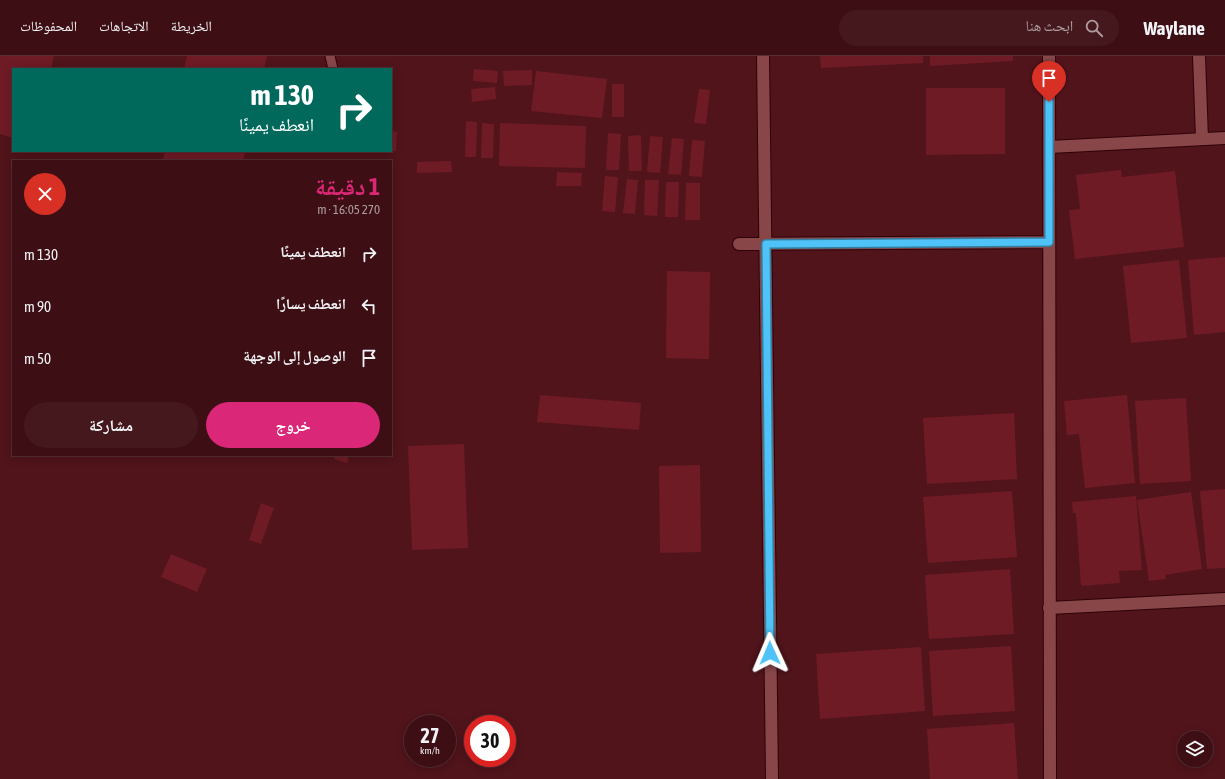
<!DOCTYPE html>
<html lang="ar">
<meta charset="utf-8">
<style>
body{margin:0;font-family:"Asap Condensed","Noto Naskh Arabic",sans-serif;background:#44181d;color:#f1f3f6;direction:rtl;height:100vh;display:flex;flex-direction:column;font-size:15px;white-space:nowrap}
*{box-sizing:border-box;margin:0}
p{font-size:13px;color:#ad9ca0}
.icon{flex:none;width:22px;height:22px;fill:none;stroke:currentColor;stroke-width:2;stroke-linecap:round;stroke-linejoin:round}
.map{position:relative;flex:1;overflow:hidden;direction:ltr}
.drawer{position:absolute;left:12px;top:104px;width:380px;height:296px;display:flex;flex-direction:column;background:#3d0f14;border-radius:0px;box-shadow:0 2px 10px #0003,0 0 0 1px #562f34;direction:rtl}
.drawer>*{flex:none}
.guide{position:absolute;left:12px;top:12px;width:380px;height:84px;border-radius:0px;box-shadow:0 2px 10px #0003,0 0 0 1px #562f34;direction:rtl;background:#00695c;color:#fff;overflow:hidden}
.fabs{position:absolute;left:1177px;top:675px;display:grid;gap:8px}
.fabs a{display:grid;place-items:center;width:36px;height:36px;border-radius:50%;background:#3d0f14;box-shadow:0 2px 10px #0003,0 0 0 1px #562f34;font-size:20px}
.speed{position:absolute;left:404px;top:659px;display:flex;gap:8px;font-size:20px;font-weight:700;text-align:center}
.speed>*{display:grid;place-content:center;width:52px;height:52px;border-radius:50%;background:#3d0f14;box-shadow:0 2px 10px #0003,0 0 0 1px #562f34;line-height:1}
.speed small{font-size:10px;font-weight:400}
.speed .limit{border:6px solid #d22;background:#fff;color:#111}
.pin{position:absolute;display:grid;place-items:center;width:34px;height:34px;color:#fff;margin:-41px -17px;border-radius:50% 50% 50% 0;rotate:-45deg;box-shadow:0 0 4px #0007}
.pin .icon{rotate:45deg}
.me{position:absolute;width:44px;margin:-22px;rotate:359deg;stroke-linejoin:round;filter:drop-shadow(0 0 3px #0008)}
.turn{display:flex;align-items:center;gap:14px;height:84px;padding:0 12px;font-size:18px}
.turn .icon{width:52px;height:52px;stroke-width:2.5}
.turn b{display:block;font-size:28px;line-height:34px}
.round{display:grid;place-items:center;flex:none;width:42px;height:42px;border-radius:21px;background:#44181d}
.head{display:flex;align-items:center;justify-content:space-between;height:68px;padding:0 12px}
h1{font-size:24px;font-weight:700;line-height:30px;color:#db2777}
.button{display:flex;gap:8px;margin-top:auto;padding:8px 12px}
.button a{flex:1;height:46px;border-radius:24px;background:#db2777;color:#fff;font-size:16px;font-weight:700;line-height:46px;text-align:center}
.button a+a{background:#44181d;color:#f1f3f6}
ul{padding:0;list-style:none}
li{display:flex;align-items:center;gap:12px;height:52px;padding:0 12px}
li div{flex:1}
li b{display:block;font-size:15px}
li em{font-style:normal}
header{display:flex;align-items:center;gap:24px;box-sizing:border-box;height:56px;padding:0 20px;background:#3d0f14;border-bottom:1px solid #562f34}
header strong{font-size:19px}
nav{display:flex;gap:22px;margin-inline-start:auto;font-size:14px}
.search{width:280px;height:36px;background:#44181d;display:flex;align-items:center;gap:10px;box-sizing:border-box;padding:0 14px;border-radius:22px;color:#ad9ca0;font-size:15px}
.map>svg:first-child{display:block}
</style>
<header>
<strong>Waylane</strong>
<div class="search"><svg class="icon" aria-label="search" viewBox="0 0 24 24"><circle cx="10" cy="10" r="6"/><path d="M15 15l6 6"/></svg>ابحث هنا</div>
<nav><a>الخريطة</a><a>الاتجاهات</a><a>المحفوظات</a></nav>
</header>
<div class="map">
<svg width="1225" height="723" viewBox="0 0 1225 723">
<rect width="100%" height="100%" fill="#51141b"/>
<path fill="#6f1b26" d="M0,0H54L51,13H13V82L0,78Z
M187,0H267L264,13H184Z
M820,0H923V7L821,12Z
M930,0H1013V5L930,10Z
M474,13L498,15L497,27L473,25Z
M532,14V29L504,30L503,15Z
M536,15L607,23L602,62L531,55Z
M612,28H624V61H612Z
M495,31L496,43L472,46L471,33Z
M926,32H1005V98L926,99Z
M699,33L710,34L706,68L694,67Z
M466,65L477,66L476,101H465Z
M482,67L494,68L493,102H481Z
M500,67L586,70L585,112L499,110Z
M391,75L397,76L396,95H391Z
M608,77L621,78L619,114H606Z
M641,79L642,115H629L628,80Z
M650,80L663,81L660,117L647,116Z
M672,82L684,83L681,119L668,118Z
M692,84L705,85L702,121L689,120Z
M165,95H245L243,105H163Z
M451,105L452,116L417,117V106Z
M1121,114L1122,121L1175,115L1184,191L1075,203L1069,154L1080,153L1076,119Z
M557,116L582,117L581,130H556Z
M605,120L618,121L615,156L602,155Z
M627,123L638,124L635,158L623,157Z
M645,124H659L657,160L644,159Z
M666,126H679L678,161H665Z
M686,127H700V164H685Z
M1225,201V276L1194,279L1188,204Z
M1179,204L1187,282L1131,287L1123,210Z
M667,215L710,216L709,303L666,302Z
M540,339L641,347L639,374L537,366Z
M1127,339L1135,427L1085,432L1079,378L1067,379L1064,345Z
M1186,342L1191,425L1140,428L1135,345Z
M1014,357L1017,423L927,428L923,362Z
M464,388L468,492L412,494L408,390Z
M335,399H349L347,407L334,403Z
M700,409L701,496L660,497L659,410Z
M1225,433V512L1207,513L1200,435Z
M1012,435L1017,501L928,507L923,441Z
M1191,436L1202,513L1165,519L1166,523L1149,525L1137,444Z
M1136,440L1142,514L1119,515L1120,527L1081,530L1076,457H1073L1072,446Z
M261,447L274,452L261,488L249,484Z
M171,498L207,513L197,536L161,521Z
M1010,513L1014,578L929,583L925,519Z
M1011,590L1015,655L933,660L929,595Z
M921,591L925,655L820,663L816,598Z
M1014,667L1018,723H930L927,673Z"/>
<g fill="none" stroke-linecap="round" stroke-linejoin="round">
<g stroke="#2e0208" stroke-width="11">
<path id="lane" d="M330,0L333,13"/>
</g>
<g stroke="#2e0208" stroke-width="14">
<path id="street" d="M763,0L772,723
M1049,0L1050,723
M1199,0L1202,83
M1049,91L1225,82
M739,188L1049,186
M1049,552L1225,543"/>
</g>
<use href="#lane" stroke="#884649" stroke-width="9"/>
<use href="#street" stroke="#884649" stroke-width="12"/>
</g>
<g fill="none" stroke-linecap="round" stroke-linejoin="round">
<g stroke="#337fa1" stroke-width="10">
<path id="route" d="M770,597L766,188L1049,186V46"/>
</g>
<use href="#route" stroke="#4fc3f7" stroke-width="7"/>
</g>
</svg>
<div class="fabs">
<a><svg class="icon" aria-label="layers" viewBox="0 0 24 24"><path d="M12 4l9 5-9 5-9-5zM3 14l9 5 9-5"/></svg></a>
</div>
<div class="speed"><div>27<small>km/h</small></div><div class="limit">30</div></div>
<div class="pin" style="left:1049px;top:46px;background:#d93025"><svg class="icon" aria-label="arrive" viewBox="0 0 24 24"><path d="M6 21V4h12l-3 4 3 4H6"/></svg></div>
<svg class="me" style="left:770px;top:597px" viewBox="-20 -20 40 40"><path d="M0-17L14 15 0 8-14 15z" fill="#4fc3f7" stroke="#fff" stroke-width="4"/></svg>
<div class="guide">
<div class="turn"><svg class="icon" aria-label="right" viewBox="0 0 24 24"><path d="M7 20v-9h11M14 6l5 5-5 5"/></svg><div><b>130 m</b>انعطف يمينًا</div></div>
</div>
<section class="drawer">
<div class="head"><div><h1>1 دقيقة</h1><p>270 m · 16:05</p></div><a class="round" style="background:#d93025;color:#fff"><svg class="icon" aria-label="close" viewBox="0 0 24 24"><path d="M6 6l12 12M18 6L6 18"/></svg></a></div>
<ul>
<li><svg class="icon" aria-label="right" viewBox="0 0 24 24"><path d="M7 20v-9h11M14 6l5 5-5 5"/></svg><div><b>انعطف يمينًا</b></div><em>130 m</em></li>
<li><svg class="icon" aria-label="left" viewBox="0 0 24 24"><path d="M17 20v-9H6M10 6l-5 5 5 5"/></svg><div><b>انعطف يسارًا</b></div><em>90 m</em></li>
<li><svg class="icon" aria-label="arrive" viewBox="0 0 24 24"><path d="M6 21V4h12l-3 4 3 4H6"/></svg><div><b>الوصول إلى الوجهة</b></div><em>50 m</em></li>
</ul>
<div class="button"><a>خروج</a><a>مشاركة</a></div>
</section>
</div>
